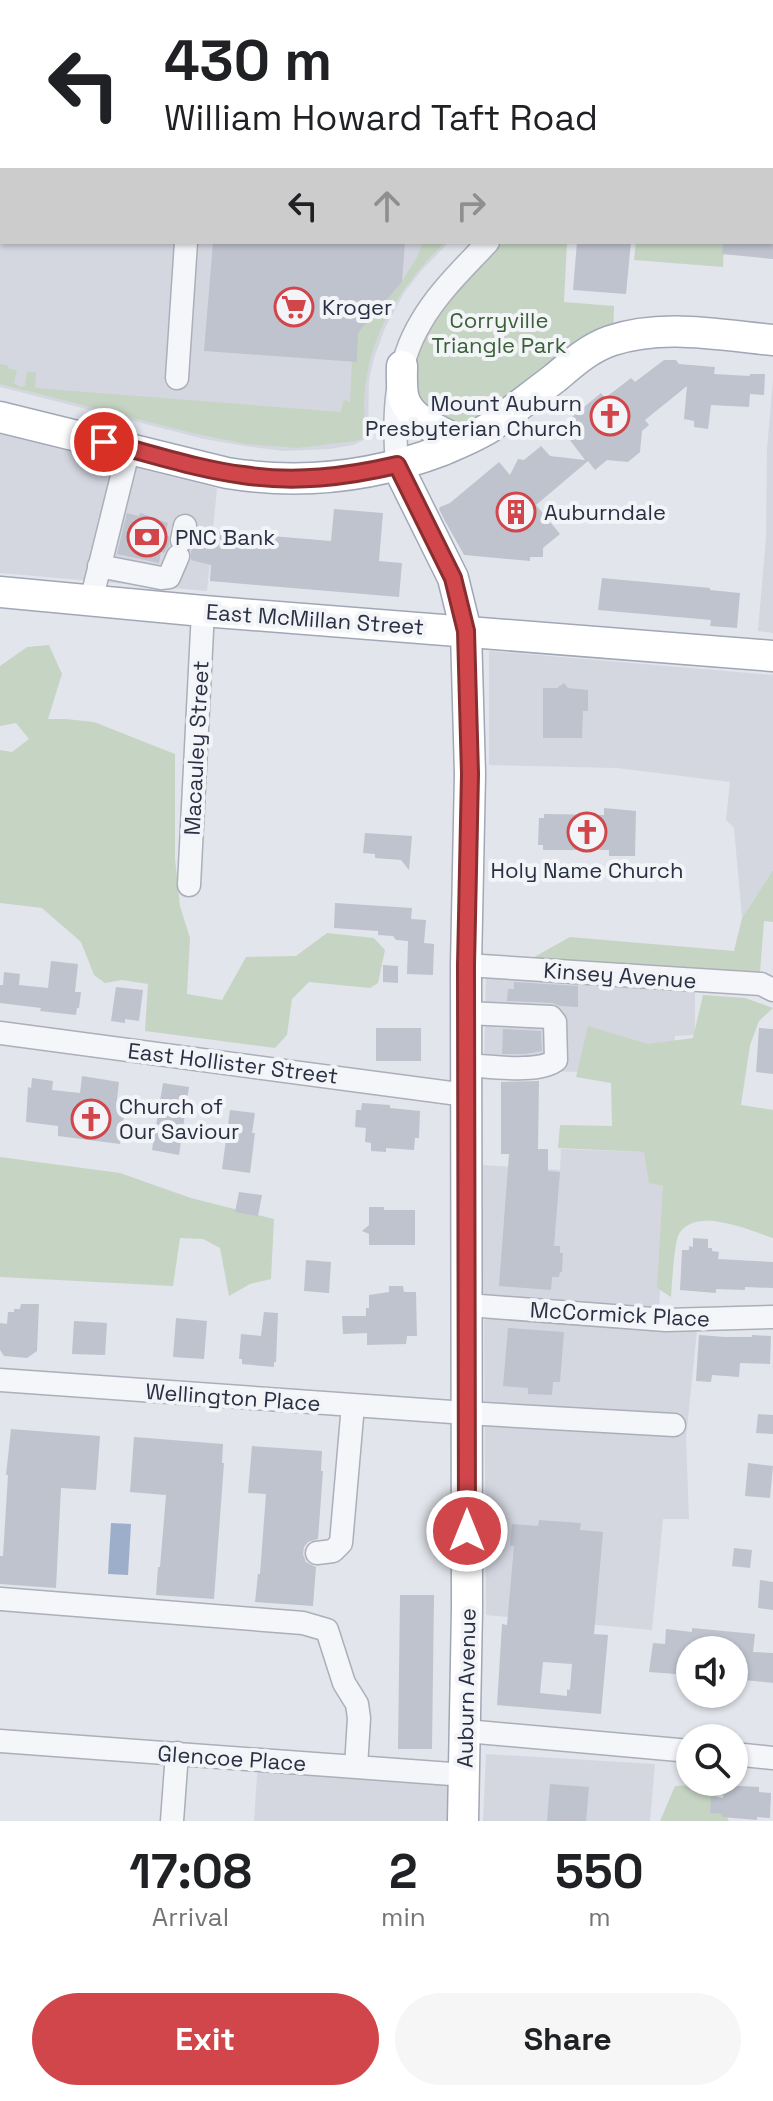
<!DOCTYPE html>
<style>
body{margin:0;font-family:"Space Grotesk",sans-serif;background:#f6f6f6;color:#202124;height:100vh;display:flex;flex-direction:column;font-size:30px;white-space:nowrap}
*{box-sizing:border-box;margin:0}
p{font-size:26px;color:#757577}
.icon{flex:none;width:44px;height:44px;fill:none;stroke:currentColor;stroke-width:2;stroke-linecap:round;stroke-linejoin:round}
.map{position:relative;height:1821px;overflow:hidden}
.details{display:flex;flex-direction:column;background:#fff;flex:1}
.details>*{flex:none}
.banner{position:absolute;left:0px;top:0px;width:774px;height:244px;box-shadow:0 2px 6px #0004;background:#fff;color:#202124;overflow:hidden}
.buttons{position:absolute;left:676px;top:1636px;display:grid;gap:16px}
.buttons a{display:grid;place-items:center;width:72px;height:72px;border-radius:50%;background:#fff;box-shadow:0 2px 6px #0004;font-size:40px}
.pin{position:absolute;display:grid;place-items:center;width:68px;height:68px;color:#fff;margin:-34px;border:4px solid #fff;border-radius:50%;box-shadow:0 2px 8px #0007}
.me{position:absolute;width:88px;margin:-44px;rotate:0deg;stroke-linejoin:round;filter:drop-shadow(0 0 6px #0008)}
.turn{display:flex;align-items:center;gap:28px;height:168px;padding:0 32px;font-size:36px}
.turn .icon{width:104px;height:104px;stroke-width:2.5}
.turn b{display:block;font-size:56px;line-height:68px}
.lanes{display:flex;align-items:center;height:76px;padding:0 32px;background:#0003;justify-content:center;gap:40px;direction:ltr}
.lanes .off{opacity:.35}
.eta{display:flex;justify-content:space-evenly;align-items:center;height:136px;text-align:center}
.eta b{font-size:48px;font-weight:700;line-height:56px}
.primary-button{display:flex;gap:16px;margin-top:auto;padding:16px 32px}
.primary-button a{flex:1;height:92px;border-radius:48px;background:#d1464a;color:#fff;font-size:32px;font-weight:700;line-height:92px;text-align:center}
.primary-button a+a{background:#f6f6f6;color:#202124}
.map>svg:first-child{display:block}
</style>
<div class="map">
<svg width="773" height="1821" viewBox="0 0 773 1821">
<rect width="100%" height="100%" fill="#e2e5eb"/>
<path fill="#d4d7e0" d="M24,0H317V2H24Z
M0,36L2,37V242H449L421,271L404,293L385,328L374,358L369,380L368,438L353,445L330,449L283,451L245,446L204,439L0,387Z
M773,380V633L758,631L766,537L767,449Z
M0,434L217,488L207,591L0,573Z
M489,651L773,675V870L742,918L734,828L726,820L730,782L617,768L489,765Z
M486,974L695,988V1035L675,1036L673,1075L484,1069Z
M561,1149L669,1153L659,1307L488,1295L483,1293L481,1289L483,1165L560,1170Z
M488,1318L697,1330L686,1438L689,1519H663L652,1630L486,1615L484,1321Z
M486,1754L655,1764L650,1821H483Z
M258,1760L465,1775L463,1821H254Z"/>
<path fill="#c6d5c3" d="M422,242H445C410,276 377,321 368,370C366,380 365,391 364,401C364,414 366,426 362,439L355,441L297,448L247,444L192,433L0,384V364L7,365L9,369L17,370L14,383L20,387L25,386L27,371L36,373L35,388L341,412L343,401L346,400L350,402L352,361H357L358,333L402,282C408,268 420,258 422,242Z
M488,242H567L564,302L614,306L613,340L461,442L419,419L402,366Z
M636,242H724L723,267L634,260Z
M49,645L62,674L48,719H66L94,722L175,754V858L180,906L190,938L187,994L222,1000L246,957L296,956L327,933L374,938L385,950L378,983L370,988L309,982L292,999L287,1035L275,1048L145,1031L148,984L122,980L105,983L94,975L81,942L42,908L0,903V750L12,752L29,739L16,723L0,726V666L27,647Z
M773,870V922L764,921L760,972L527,961L570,937L734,951L742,918Z
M703,995L745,998L773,1008L759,1021L750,1045L741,1105L773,1110V1238C748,1230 696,1206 679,1234C674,1243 672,1285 671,1297L657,1288L663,1186L649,1183L644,1152L558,1148L560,1125L612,1126L611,1083L576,1077L588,1026L648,1044L693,1038Z
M0,1157L120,1173L191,1198L274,1219L271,1279L250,1284L229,1296L220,1248L203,1239L180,1238L173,1286L0,1277Z
M711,1784L729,1821H660L675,1786Z"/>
<path fill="#9daecb" d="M111,1523L131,1524L128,1575L108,1574Z"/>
<path fill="#bfc3ce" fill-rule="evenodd" d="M213,242H405L402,282L358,333L357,362L204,351Z
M577,242H631L626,294L573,290Z
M723,242H773V259L722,254Z
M664,360H676L679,364L715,367L714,374L750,376V374H765L764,395L750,394L749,407L711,405L708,429L694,427V421L684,419L687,386L645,420L649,425L642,431L640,452L628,462L607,460L595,470L588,461L536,505L560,534L543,548V557H530V561L464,555L445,521L439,509L440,507L450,503L499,462L510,475L518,459L524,460L541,446L550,456L585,460L560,427L601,393L605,398L631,378L635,382Z
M334,509L383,513L379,561L402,563L399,597L210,581L211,565L191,560V551L196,543L213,548L214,531L331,541Z
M127,513L139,516L140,513L168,523L165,535L169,536V545L164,553L161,552L159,563L117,554Z
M602,578L710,588V590L740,593L737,628L710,626L711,620L598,610Z
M564,683L568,688L588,690V711H583L582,738H543V688H557Z
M604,808L636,811L635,856H609V850H543V845H538L539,818H544V814L604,815Z
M365,833L412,836L409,870L401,860L375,858V854L363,853Z
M335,903L412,908L411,919L426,920L424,943L434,944L433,975L407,974L408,941L396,940L393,936L378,935V931L334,928Z
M51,961L78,964L75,992H81L79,1008H77L76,1015L40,1011L41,1008L0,1003V985H3L4,972L20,974L19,985L48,988Z
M383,965L398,966V983L383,982Z
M514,982L578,986V1007L560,1006L552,1003L507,1001L508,989H514Z
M116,987L143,990L139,1021L125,1019V1023L111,1021Z
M376,1028H421V1061H376Z
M759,1028L773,1029V1074L756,1072Z
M503,1029L541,1031L542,1051L525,1054H502Z
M82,1076L119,1082L116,1107L125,1109L120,1144L58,1136V1126L26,1122L28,1087L31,1088L32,1078L53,1081L52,1090L80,1093Z
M539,1081L538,1149H548V1171L560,1172L554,1246H560V1253H563L562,1272H560L559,1277H552L551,1290L499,1286L509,1154H501V1082Z
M163,1083L189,1087L179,1155L152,1150Z
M362,1103L390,1105V1108L420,1111L419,1138H415L414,1150L386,1148V1152L371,1151V1143L365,1142L366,1128L355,1127L356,1110H361Z
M230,1110L255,1113L252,1133H255L250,1173L222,1169Z
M239,1192L262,1195L258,1216L235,1212Z
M369,1207H384V1210H415V1245H369V1234L362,1231L369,1225Z
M693,1238L708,1239V1248H712V1251L719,1252L718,1259L773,1262V1288L745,1287V1290L716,1289V1293L680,1290L682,1250H689V1246L693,1247Z
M306,1260L331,1262L329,1293L304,1291Z
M389,1286H403L404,1292H416L417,1336H407L406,1344L367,1345V1333L343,1334L342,1316H366V1308H369V1295L389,1292Z
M21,1304H39L37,1351L27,1358L4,1356L0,1350V1323L7,1324L8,1312H14V1309H20Z
M264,1312L278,1313L276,1362H274V1367L242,1364V1359H239L241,1334L261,1336Z
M176,1318L207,1321L204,1359L173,1357Z
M74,1321L107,1323L105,1355L72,1354Z
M508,1328L564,1332L560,1382H553L552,1395L528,1394V1388L503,1386Z
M699,1335L725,1337H752V1335L771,1336L770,1364L740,1363L739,1377L712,1375L711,1382L696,1381Z
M758,1414L773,1415V1434L756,1433Z
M11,1429L100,1436L96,1490L61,1488L56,1588L0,1584V1556H3L8,1475H6Z
M134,1437L223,1444L222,1463H224L214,1599L156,1595L158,1567H160L166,1495L130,1492Z
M252,1446L322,1451L321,1471H323L318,1539L308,1542L304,1547L303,1554L306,1562L316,1567L313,1606L255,1602L258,1574H260L266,1494L248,1493Z
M748,1463L773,1466L770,1498L745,1496Z
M539,1520L581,1523L580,1530L603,1532L594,1634L608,1635L601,1714L497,1705L502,1624L507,1625L514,1546H510L512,1524L538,1526ZM543,1662L572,1664L570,1690L567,1689V1696L540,1693Z
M734,1548L752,1550L750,1568L732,1566Z
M760,1580L773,1582V1610L758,1608Z
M400,1595H434L432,1749H398Z
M692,1628L755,1634L753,1652L773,1653V1683L734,1679V1650H690V1675L649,1672L653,1643L665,1644L666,1629L692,1632Z
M550,1784L589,1787L586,1821H547Z
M724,1785L759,1787V1792L771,1793L770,1818L757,1817V1820L722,1817V1814L710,1813L711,1796L723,1798Z"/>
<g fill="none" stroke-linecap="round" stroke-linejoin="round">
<g stroke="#abafb9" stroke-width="25">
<path id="minor" d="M12,2V0
M206,2L207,0
M339,2V0
M573,2V0
M751,2V0
M0,57H2
M0,97H2
M772,119H773
M0,157L2,129
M177,378L186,242
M397,465C393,416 395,365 421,322C438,292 465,267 488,242
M182,540L185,526
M99,566L161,578L169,577L178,556
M91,601L129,448
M189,885L203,611
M466,965L761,984L773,990
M466,1013L551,1017L555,1022L556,1060C539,1074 489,1066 466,1065
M0,1033L466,1095
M467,1305L666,1320L773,1317
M0,1380L466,1413L674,1425
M317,1553L333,1551L341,1543L353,1405
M1,1599L303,1623L327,1630L344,1683L357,1704L359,1718L356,1767
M466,1731L690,1751
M0,1741L465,1775
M734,1754L773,1758
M172,1821L177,1753"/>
</g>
<g stroke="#a1a7b7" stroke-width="33">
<path id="major" d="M402,366C402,376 401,389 404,399C411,421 442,432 461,442
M0,417L227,473C301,485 373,477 443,450C459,443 477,436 492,426C513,410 534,394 555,378C573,363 588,349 610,341C662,323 720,335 773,340
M397,465L453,578L466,631L470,774L466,965L467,1609L463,1821
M0,592L203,611L773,656"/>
</g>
<use href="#minor" stroke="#f5f6f9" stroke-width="22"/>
<use href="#major" stroke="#fff" stroke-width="30"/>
</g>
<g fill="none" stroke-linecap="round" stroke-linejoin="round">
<g stroke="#882e30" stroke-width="20">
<path id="route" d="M104,442C150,453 196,469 243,475C295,483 345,477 397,465L453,578L466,631L470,774L466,965L467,1531"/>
</g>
<use href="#route" stroke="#d1464a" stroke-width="14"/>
</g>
<defs>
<g id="supermarket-ring" transform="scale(2)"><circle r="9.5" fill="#f2f4f8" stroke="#d1464a" stroke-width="1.5"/><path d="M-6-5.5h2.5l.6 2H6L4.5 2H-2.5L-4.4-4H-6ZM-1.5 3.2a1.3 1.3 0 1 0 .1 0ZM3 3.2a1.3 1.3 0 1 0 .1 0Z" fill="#d1464a"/></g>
<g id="church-ring" transform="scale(2)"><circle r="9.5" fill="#f2f4f8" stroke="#d1464a" stroke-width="1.5"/><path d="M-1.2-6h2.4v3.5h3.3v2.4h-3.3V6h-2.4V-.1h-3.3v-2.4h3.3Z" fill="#d1464a"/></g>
<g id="building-ring" transform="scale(2)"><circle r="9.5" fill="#f2f4f8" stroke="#d1464a" stroke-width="1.5"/><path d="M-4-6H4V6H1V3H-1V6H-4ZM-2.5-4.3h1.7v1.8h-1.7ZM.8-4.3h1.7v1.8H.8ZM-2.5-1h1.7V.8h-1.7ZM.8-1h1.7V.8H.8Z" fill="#d1464a"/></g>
<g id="bank-ring" transform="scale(2)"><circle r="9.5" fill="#f2f4f8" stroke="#d1464a" stroke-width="1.5"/><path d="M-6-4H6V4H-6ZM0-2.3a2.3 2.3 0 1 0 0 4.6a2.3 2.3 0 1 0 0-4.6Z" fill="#d1464a"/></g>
</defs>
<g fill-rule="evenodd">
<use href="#supermarket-ring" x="294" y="307"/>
<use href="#church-ring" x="610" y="416"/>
<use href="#building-ring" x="516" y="512"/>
<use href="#bank-ring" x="147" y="537"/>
<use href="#church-ring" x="587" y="832"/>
<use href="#church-ring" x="91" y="1119"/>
</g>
<g text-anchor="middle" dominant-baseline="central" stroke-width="8" stroke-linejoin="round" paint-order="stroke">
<g font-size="22" fill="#2a3043" stroke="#f2f4f8" text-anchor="start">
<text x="322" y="307">Kroger</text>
<text x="582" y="403" text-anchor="end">Mount Auburn<tspan x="582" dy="25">Presbyterian Church</tspan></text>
<text x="544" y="512">Auburndale</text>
<text x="175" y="537">PNC Bank</text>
<text x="587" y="870" text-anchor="middle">Holy Name Church</text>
<text x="119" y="1106">Church of<tspan x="119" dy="25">Our Saviour</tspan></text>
</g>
<g font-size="22" fill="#3a6037" stroke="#f2f4f8">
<text x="499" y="320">Corryville<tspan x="499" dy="25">Triangle Park</tspan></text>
</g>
<g font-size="22" fill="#2a3043" stroke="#f2f4f8">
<text transform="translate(315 619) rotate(4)">East McMillan Street</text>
<text transform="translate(196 748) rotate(-87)">Macauley Street</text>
<text transform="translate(620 975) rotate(4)">Kinsey Avenue</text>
<text transform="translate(233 1063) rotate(7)">East Hollister Street</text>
<text transform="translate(620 1314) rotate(3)">McCormick Place</text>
<text transform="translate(233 1397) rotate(4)">Wellington Place</text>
<text transform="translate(466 1688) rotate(-89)">Auburn Avenue</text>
<text transform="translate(232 1758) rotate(4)">Glencoe Place</text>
</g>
</g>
</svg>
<div class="buttons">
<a><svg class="icon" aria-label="sound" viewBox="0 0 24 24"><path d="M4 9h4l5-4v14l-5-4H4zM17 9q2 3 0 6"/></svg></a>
<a><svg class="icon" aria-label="search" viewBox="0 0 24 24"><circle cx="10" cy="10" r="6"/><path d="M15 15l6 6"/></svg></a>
</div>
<div class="pin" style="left:104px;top:442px;background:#d93025"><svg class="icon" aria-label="arrive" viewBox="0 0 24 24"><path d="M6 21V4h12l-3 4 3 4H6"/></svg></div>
<svg class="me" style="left:467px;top:1531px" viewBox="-20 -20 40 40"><circle r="17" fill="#d1464a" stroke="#fff" stroke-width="3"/><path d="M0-11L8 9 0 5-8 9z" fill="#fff"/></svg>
<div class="banner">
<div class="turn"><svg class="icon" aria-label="left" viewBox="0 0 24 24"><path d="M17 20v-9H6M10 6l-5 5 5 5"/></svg><div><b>430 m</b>William Howard Taft Road</div></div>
<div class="lanes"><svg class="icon" aria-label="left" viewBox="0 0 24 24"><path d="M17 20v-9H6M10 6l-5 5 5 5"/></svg><svg class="icon off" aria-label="ahead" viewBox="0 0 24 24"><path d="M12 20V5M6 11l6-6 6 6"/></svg><svg class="icon off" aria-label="right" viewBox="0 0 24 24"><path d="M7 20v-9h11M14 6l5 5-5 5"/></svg></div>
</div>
</div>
<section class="details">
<div class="eta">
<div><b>17:08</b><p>Arrival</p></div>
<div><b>2</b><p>min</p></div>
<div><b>550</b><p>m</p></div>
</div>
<div class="primary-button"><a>Exit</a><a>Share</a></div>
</section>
